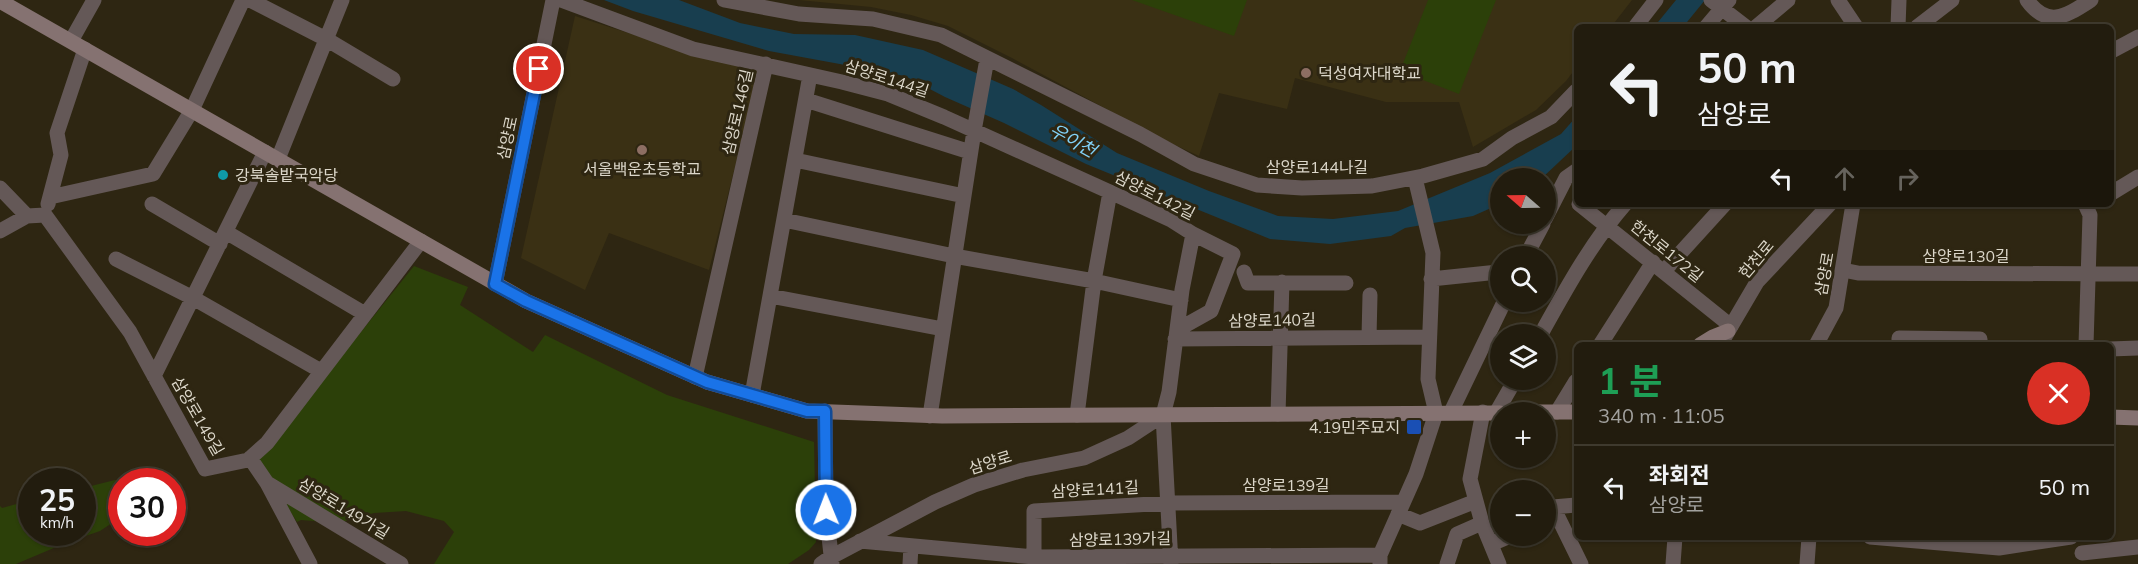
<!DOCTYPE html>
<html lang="ko">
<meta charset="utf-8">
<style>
body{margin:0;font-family:Mulish,"Noto Sans KR",sans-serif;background:#2a2517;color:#f1f3f6;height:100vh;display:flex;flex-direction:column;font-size:22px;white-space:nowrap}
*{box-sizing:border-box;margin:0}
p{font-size:20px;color:#a2a19e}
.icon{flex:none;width:33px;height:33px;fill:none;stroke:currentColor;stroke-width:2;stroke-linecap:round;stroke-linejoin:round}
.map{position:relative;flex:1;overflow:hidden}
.side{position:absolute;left:1574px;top:342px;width:540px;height:198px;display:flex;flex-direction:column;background:#221c0e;border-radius:9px;box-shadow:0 2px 4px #0004,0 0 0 2px #3f3a2e}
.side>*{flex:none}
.top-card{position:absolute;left:1574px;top:24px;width:540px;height:183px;border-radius:9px;box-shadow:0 2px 4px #0004,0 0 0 2px #3f3a2e;background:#221c0e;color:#f1f3f6;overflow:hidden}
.needle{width:39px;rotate:290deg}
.buttons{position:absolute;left:1490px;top:168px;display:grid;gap:12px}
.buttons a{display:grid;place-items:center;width:66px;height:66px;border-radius:50%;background:#221c0e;box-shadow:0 2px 4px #0004,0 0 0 2px #3f3a2e;font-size:30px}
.speed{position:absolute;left:18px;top:468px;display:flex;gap:12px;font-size:30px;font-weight:700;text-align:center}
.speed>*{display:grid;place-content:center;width:78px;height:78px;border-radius:50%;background:#221c0e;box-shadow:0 2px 4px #0004,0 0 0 2px #3f3a2e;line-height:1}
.speed small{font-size:15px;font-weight:400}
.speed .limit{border:9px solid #d22;background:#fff;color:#111}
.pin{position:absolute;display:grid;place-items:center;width:51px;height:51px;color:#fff;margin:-26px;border:3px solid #fff;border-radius:50%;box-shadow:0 2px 6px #0007}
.me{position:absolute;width:66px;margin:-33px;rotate:359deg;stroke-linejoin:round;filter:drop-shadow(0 0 4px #0008)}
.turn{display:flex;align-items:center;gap:21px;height:126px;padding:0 24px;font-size:27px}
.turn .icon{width:78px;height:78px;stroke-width:2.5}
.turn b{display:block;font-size:42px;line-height:51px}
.lanes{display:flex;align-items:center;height:57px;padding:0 24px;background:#0003;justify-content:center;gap:30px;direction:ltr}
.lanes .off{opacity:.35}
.round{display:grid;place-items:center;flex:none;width:63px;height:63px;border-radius:32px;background:#2a2517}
.overview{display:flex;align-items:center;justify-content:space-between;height:102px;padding:0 24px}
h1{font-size:36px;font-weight:700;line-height:45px;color:#1e9e55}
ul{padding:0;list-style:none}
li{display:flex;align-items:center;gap:18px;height:84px;padding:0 24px;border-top:2px solid #3f3a2e}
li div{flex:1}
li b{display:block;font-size:22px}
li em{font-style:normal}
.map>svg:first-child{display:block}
</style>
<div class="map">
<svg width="2138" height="564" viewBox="0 0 2138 564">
<rect width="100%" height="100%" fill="#2e2612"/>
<path fill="#3a3014" d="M799,0H1632L1611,27H1576V68L1566,81L1536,110L1473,147L1459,102H1386L1295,78L1287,109L1219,93L1199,156L1164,140L1012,58L948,26L911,15L871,7Z
M575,16L691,53L760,67L709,270L609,233L585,290L521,258Z"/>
<path fill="#2c4009" d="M1132,0H1247L1234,36Z
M1428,0H1496L1459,94L1400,71Z
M414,266L468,287L460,305L533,352L545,335L667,395L814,442L816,542L809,550L788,564H434L454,532L444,521L406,511L374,513L338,523L301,520L297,522L258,460Z
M115,480L139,481L122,482L121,517L100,531L68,542L16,564H0V506L2,508L31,500L32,532H82L83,488Z"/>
<path fill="#183e4f" d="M604,0H679L740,23L794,34L855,35L923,50L1013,89L1041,105L1117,153L1209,191L1278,216L1333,219L1398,211L1490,173L1561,134L1576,117V146L1542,178H1500V204L1473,216L1405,228L1391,236L1330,244L1270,239L1086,164L1004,123L945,97L905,76L769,51L633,11Z
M1676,0H1705L1683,27H1654Z"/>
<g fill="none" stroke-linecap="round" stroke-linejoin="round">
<path stroke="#645857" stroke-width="15" d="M250,0L326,39L393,79
M561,0L693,49L842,82L888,94L944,117L1121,197L1171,220L1193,234L1233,254L1211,311L1177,330
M724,0L799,14L873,19L941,35L1140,134L1194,164L1257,185L1302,188L1372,186L1423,176L1483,159L1512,138L1551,117L1576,91
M1711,0L1746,27
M1838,0L1856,27
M2027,0C2048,29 2066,16 2091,0
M1635,27L1656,0
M1706,27L1729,0
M1756,27L1788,0
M71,41L94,0
M806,100L970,152
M278,159L342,0
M795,160L964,196
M0,188L27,216
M2110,194L2138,177
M50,197L153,174L192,110L243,0
M48,204L61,155L57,133L85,49
M152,204L220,244
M1579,204L1731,326
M2085,204L2090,215L2086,345
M1545,219L1566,178L1576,171
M784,220L954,256L1094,281L1181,300
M0,231L27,216L45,215L130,332L205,469L248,460L267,443L421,241
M226,232L365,314
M1526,256L1543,224
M116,259L193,298L321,371
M1843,270L1858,273L2138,274
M1664,271L1725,204
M1244,272L1248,283H1346
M1431,279L1498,272
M495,284L553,0
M770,296L943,329
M1541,334C1566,289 1591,243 1625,204
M1369,337L1370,295
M1175,339L1429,337
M1600,345L1653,262
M1899,345V338L1980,339V345
M2110,349L2138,348
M154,376L265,152
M695,377L766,64
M752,395L810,75
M825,411L826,510L832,564
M1451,412L1504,302
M1483,412L1470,479L1482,523L1499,564
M1557,412L1576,381
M1496,413L1515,380
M1278,414L1282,282
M1077,415L1094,281L1110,192
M930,416L974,131L987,59
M250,458L267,483L310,564
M267,483L401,564
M1576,505L1553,507L1581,564
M1398,514L1420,523L1476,501
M1870,537L1999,548L2071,537
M860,541L1034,557L1380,555
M1491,544L1510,536
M2082,553L2138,547
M1034,557V511L1169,503L1403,502
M1380,563V555L1416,474L1436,413L1428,379L1433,253L1415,178
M821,564L831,557L935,502L974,485L1023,470L1084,458L1128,438L1163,415
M910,564L911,546
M1171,564L1163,415L1169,392L1182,290L1193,234
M1447,564L1457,534L1482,523
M1807,564L1809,537"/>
<path stroke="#645857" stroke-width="15" d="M1898,27L1899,0
M1917,27L1952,0
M2110,52L2138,37
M1720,345L1757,282L1830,204
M1816,345L1836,308L1853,204
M1673,564L1675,537"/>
<path stroke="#857271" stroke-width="15" d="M0,1L526,301L707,382L807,411L942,416L1500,413
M1700,345L1713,337L1728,331
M1518,412H1576
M2110,417L2138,418"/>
</g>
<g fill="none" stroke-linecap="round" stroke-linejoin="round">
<g stroke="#114b97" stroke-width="15">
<path id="route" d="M539,69L495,284L526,301L707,382L807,411H825L826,510"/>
</g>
<use href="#route" stroke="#1a73e8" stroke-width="10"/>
</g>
<g fill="#8d6e63" stroke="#2e2612" stroke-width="2">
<circle cx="1306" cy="73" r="6"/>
<circle cx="642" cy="150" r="6"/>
</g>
<circle fill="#0f9aa8" stroke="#2e2612" stroke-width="2" cx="223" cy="175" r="6"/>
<rect fill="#1a4fb4" stroke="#2e2612" stroke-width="2" x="1406" y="419" width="16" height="16" rx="3"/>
<g text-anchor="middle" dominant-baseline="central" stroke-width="6" stroke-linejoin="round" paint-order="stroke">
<g font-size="16" fill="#dcd7ca" stroke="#2e2612" text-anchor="start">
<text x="1318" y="73">덕성여자대학교</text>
<text x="642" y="169" text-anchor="middle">서울백운초등학교</text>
<text x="235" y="175">강북솔밭국악당</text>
<text x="1400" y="427" text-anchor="end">4.19민주묘지</text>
</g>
<g font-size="16" fill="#dcd7ca" stroke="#2e2612">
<text transform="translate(887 78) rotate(18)">삼양로144길</text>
<text transform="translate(737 112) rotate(-77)">삼양로146길</text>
<text transform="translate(507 138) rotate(-78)">삼양로</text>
<text x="1317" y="167">삼양로144나길</text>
<text transform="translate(1155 195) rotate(27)">삼양로142길</text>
<text transform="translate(1667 251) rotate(39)">한천로172길</text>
<text x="1966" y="256">삼양로130길</text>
<text transform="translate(1756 259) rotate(-50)">한천로</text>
<text transform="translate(1824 274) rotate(-80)">삼양로</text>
<text transform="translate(1272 320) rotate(-1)">삼양로140길</text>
<text transform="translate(198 416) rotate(60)">삼양로149길</text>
<text transform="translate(990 462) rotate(-17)">삼양로</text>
<text x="1286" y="485">삼양로139길</text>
<text transform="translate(1095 489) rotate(-3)">삼양로141길</text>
<text transform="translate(344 508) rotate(31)">삼양로149가길</text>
<text transform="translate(1120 539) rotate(-1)">삼양로139가길</text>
</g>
<g font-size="18" font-style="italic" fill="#81d1f7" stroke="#2e2612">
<text transform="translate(1073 140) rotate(29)">우이천</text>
</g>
</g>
</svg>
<div class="buttons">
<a><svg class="needle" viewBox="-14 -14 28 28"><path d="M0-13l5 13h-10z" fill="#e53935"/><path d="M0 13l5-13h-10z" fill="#a2a19e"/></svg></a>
<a><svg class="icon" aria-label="search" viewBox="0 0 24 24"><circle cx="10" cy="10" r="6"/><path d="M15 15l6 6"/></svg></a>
<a><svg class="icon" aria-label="layers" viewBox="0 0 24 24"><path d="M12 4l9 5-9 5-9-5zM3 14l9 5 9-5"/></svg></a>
<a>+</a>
<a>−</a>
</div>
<div class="speed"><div>25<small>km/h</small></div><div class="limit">30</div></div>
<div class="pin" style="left:539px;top:69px;background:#d93025"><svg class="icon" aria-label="arrive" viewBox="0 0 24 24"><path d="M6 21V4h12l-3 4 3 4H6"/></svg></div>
<svg class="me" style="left:826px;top:510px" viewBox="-20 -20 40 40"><circle r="17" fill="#1a73e8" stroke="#fff" stroke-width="3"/><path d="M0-11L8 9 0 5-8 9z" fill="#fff"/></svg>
<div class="top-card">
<div class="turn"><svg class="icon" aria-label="left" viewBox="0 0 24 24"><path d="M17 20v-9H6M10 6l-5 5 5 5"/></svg><div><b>50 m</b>삼양로</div></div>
<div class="lanes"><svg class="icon" aria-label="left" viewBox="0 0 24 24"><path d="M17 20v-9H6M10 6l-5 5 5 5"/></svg><svg class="icon off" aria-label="ahead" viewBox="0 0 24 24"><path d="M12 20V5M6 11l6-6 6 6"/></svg><svg class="icon off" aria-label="right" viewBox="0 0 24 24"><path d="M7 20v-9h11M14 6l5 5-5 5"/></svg></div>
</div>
<section class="side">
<div class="overview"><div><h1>1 분</h1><p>340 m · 11:05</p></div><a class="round" style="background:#d93025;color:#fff"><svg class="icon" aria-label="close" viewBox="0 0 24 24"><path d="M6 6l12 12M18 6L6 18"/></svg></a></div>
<ul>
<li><svg class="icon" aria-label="left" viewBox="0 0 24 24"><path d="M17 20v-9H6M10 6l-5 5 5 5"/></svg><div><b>좌회전</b><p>삼양로</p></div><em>50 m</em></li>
</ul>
</section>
</div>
